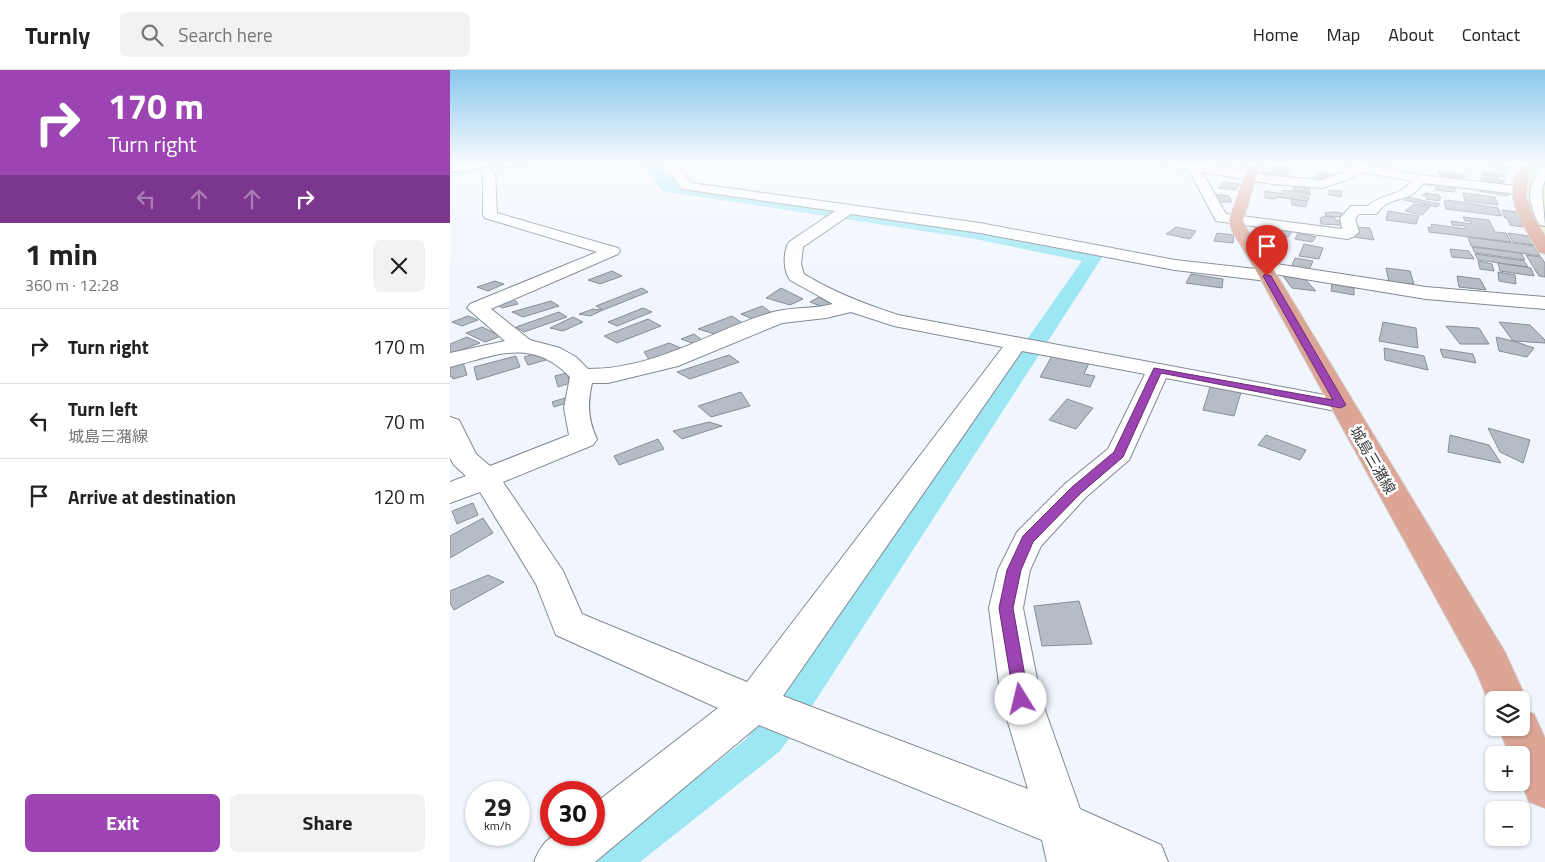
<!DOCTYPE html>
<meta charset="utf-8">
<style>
body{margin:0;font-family:"Titillium Web","Noto Sans JP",sans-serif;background:#f2f2f2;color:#222;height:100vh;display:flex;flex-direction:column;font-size:19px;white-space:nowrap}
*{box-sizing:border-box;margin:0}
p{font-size:16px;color:#767676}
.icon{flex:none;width:28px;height:28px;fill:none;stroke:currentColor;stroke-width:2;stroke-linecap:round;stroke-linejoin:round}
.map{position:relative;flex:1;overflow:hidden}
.details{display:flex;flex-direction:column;background:#fff;width:450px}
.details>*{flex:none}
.hud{background:#9c44b1;color:#fff;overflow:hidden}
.fabs{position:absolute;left:1035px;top:621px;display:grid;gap:10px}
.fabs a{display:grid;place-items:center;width:45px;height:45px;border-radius:8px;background:#fff;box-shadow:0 1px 4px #0004;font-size:25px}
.speed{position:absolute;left:15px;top:711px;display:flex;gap:10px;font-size:25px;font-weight:700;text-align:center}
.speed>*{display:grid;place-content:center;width:65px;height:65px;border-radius:50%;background:#fff;box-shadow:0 1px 4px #0004;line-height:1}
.speed small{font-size:12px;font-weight:400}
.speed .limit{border:8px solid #d22;background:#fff;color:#111}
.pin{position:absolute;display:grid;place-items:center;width:42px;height:42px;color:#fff;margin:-51px -21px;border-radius:50% 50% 50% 0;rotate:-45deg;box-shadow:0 0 5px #0007}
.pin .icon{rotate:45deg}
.me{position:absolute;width:55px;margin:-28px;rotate:351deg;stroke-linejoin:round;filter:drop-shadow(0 0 4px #0008)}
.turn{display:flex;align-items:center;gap:18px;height:105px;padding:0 25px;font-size:22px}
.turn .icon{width:65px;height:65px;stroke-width:2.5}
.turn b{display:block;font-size:35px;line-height:42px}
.lanes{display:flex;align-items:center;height:48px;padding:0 25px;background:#0003;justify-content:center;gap:25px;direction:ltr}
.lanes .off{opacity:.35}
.round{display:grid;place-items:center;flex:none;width:52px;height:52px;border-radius:8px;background:#f2f2f2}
.headline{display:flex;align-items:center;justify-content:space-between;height:85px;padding:0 25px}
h1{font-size:30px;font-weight:700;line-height:38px}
.cta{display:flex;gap:10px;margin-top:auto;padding:10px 25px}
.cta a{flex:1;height:58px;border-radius:8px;background:#9c44b1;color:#fff;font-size:20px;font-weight:700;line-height:58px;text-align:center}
.cta a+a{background:#f2f2f2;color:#222}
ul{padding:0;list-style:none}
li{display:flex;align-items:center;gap:15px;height:75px;padding:0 25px;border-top:1px solid #e0e0e0}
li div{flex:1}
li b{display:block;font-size:19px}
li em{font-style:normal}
header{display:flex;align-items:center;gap:30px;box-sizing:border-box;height:70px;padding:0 25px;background:#fff;border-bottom:1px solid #e0e0e0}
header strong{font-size:24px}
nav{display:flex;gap:28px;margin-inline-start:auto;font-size:18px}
.search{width:350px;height:45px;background:#f2f2f2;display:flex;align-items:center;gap:12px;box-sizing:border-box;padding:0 18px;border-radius:8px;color:#767676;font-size:19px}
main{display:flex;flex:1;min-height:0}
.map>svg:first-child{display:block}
</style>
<header>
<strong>Turnly</strong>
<div class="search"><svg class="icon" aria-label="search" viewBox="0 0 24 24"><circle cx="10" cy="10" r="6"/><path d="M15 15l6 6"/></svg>Search here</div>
<nav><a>Home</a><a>Map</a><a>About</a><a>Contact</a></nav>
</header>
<main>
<section class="details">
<div class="hud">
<div class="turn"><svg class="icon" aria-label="right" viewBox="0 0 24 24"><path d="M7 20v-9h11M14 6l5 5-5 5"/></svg><div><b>170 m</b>Turn right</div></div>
<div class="lanes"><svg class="icon off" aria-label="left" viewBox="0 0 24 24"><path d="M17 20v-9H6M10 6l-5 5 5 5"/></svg><svg class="icon off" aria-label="ahead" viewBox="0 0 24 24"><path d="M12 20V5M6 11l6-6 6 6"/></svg><svg class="icon off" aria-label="ahead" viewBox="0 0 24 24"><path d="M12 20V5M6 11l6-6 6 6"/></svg><svg class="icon" aria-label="right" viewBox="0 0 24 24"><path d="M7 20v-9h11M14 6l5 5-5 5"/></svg></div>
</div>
<div class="headline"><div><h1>1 min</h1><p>360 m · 12:28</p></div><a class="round"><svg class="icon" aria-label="close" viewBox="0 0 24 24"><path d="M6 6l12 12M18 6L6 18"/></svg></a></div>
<ul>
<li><svg class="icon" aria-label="right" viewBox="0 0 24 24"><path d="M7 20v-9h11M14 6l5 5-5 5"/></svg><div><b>Turn right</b></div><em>170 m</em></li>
<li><svg class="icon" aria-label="left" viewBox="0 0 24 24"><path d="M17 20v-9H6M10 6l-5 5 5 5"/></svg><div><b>Turn left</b><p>城島三潴線</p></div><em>70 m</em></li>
<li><svg class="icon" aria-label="arrive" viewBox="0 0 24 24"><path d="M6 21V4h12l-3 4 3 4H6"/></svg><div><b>Arrive at destination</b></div><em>120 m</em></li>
</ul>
<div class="cta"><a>Exit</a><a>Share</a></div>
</section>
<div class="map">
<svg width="1095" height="792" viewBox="0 0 1095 792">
<rect width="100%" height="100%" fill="#f1f6fe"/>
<path fill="#ddf0c4" d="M1090,93H1095V169L1075,130L1077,106Z"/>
<path fill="#9ce7f3" d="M51,93H101L0,107V100Z
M191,93H209L230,117L535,163L653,186L353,650L330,681L190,792H140L296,669L632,191L525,169L212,121Z"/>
<path fill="#b6bcc5" stroke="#888e97" d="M925,93H933L941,95L938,100L922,97Z
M1044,95L1061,97L1059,101L1042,98Z
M823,96L841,98L839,104L821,102Z
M990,101L1005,104L1016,105L1013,109L1000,107L987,104Z
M1033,101L1053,103L1056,105L1055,107L1032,103Z
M813,102L836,104L837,109L812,107Z
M868,102L882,104L884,107H879L878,111L864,109Z
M1033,104L1048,106L1047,109L1055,111L1054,113L1032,111L1031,109Z
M975,110L1006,115L1004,122L985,120L987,116L973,114Z
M773,112L789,114L785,120L768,118Z
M844,116L854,117L860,119L859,122L843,120Z
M1030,118L1059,122L1058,126L1029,121Z
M833,120L861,123L860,125L855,124L853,127H859L858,131L826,127L825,129L815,128V121L833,124Z
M879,120L892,121L891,127L879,125Z
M975,123L989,125L988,126L991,127L989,131L976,129L977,126H973Z
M1013,123L1045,127L1048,135L1015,131Z
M764,124L779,126L782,132H768Z
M957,127L990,134L987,137L954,130Z
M841,129L857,131L856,137L842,135Z
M998,130L1048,138L1052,146L996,139L994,131H999Z
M964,134L980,137L972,145L955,141Z
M1052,140L1067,142L1073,157L1060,155L1058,149L1055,148Z
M938,141L969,146L966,154L936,150Z
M884,142L892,143L893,147L876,146L875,143Z
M875,146L885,148V150L890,151L891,155L871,154L870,148Z
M1013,147L1039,150L1045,162L1056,163L1061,172L979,162L978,157L982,158L981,154L1016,159L1015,156L1002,155L1001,151L1021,154V151H1015Z
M726,157L746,161L740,169L716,164Z
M906,157L920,158L924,170L904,167L903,159Z
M829,160L842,162L838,167L825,165Z
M767,163L784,165L783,173L764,171Z
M848,163L866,167L862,172L845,169Z
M1058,163L1079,166L1085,175L1063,172Z
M1018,167L1084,176L1090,186L1021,176Z
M811,169L836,173L833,178L807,175Z
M854,174L873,178L869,189L849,186Z
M1022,177L1071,183L1075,190L1025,183Z
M1000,179L1019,181L1024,189L1002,187Z
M1025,184L1074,191L1078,197L1028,190Z
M1076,185L1091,187L1095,193V207L1089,206Z
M845,188L863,191L858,202L840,200Z
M1028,191L1042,194L1044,201L1030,199Z
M1048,193L1081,198L1084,206L1050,201Z
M936,198L960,201L964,214L939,212Z
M162,201L172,206L150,214L138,210Z
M1048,202L1065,205L1066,214L1049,211Z
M741,204L773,209L772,218L736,213Z
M833,206L854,208L866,221L842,218Z
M1007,206L1030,209L1036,220L1009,217Z
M45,211L54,214L38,221L27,217Z
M882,214L904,218V225L881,221Z
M192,218L198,222L153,240L146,236Z
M331,218L353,229L340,235L316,228Z
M369,227L381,234L373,237L360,232Z
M64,229L68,234L52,238L47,234Z
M101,231L109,236L73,247L62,242Z
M312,236L322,243L307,251L291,244Z
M193,238L202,242L167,256L158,252Z
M143,239L153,240L140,246L129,244Z
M109,242L117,247L74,262L66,257Z
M18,246L28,250L12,256L2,252Z
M282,246L294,254L265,264L248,259Z
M123,247L133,252L113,261L100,258Z
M198,249L211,256L167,273L154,266Z
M933,252L966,258L968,278L929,271Z
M1049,252L1080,255L1095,270V273L1063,271Z
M996,256L1029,258L1039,274H1010Z
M32,257L51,266L35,272L16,263Z
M244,264L252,270L242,273L231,269Z
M17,267L30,273L0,284V274Z
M1046,267L1063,271L1084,278L1077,287L1049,281Z
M219,273L231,278L200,291L194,282Z
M934,278L974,286L978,300L935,290Z
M990,279L1023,284L1026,293L993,287Z
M84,284V286L93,285L96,290L78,295L74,287Z
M603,284L640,291L634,304L645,306L640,317L590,307Z
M279,285L289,292L240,309L227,302Z
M66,286L70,297L27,310L24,297Z
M13,292L17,305L3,309L2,306L0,307V296Z
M117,303L120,313L108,317L105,306Z
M761,314L792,319L784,346L753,340Z
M291,322L300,336L261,347L248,336Z
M115,328L117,333L104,337L102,332Z
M617,329L643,338L626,359L599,350Z
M259,352L272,356L232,369L223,361Z
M1038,358L1080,370L1073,393L1050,382Z
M816,365L856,380L850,390L808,375Z
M1000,365L1039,375L1051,393L998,382Z
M208,369L214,379L169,395L164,386Z
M23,433L28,445L7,454L2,441Z
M33,448L43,463L0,488V466Z
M38,505L54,512L4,540L0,533V521Z
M629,531L642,574L592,576L584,536Z"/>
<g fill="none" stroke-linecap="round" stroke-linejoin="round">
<g stroke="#838992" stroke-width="2">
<path id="minor" d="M7,93H42L36,97L0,102V94Z
M212,93H225L241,113L530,153L725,190L806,199L804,197L807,193L813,192L976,217L1095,227V239L976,229L824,204L826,206L823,210L817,211L725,200L530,163L401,144L353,177L351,194L354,204C383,222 415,234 448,245L891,328L900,330L903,335L900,340L891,342L716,308L679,390L636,427L591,476L580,500L573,538L591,629L630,739L711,775L718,792H597L592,770L309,655L145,792H84C98,757 111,765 144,765V734L268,638L106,565L86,514L30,422L0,433V412L16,406L4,395L0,388V347L9,350L26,384L40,396L119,365L114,338L120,307C82,267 46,285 0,297V283L55,271L17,238L20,234L147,182L35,148L33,145V103L39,99L45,103L47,143L168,178L170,181L168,184L41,239L80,270L110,278L126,287L138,299C208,299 259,261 323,242C342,237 364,239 383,234L340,210C333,200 333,182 339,172L385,141L232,119ZM401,242L444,256L553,277L297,612L132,544L113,501L53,412L143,375L147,369C138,351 137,333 142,313H158L228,296L332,253L376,248ZM572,281L695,304L658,379L616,413L567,462L548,500L539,538L551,629L578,719L333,626Z
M712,93H747L822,106L871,110L892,103L908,93H923L920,96L970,105L1068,116L1075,120L1068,124L973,113C962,131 950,126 935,135C932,137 929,141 926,144H909L905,149L909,162L903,167L898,169L766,151L739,100L718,97ZM752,102L822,114L872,118L900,109L911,102L962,111C951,126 930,124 918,136H901L890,148L892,159L776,144Z
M1095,96V110L1092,120L1095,156L1090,155L1088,152C1077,131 1077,117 1091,97Z"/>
</g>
<g stroke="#d3d3d4" stroke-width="2">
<path id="major" d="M795,93H807V105L793,150L798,161L822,197L1055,582L1077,630L1073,639L1084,644L1095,668V738L1079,732L1071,712V685H1060L1048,658H1071V630H1044L1043,643L1026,601L804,197L782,161L779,150L795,105Z
M1074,93H1087L1078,104L1076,125L1082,144L1095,166V184L1089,182L1087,179C1072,154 1048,119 1074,93Z"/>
</g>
<use href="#minor" fill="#fff" fill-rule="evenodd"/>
<use href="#major" fill="#dca596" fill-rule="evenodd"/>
</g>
<linearGradient id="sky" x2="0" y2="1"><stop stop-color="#89c8ec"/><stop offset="0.46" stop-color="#f9fbff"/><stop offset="1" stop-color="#f9fbff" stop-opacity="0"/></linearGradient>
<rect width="1095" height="204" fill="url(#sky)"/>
<path fill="#9c44b1" stroke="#652c73" d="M815,204L821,206L896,335L891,338L711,303L673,387L631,423L583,472L571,500L563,538L579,629L577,635L571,637L565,635L549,538L557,500L573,466L622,417L664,382L704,298L883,330L813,206Z"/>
<g text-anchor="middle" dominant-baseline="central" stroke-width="5" stroke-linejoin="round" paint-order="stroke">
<g font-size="15" fill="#36393c" stroke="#fff">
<text transform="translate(923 390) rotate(60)">城島三潴線</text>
</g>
</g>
</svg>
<div class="fabs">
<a><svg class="icon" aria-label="layers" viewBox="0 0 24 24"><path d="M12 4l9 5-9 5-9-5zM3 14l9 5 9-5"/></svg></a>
<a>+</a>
<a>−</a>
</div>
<div class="speed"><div>29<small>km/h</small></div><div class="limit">30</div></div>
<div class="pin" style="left:817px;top:206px;background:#d93025"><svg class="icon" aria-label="arrive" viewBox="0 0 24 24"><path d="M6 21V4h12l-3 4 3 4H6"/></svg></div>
<svg class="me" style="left:571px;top:629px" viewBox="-20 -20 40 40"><circle r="19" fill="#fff"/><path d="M0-13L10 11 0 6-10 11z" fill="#9c44b1"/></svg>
</div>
</main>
